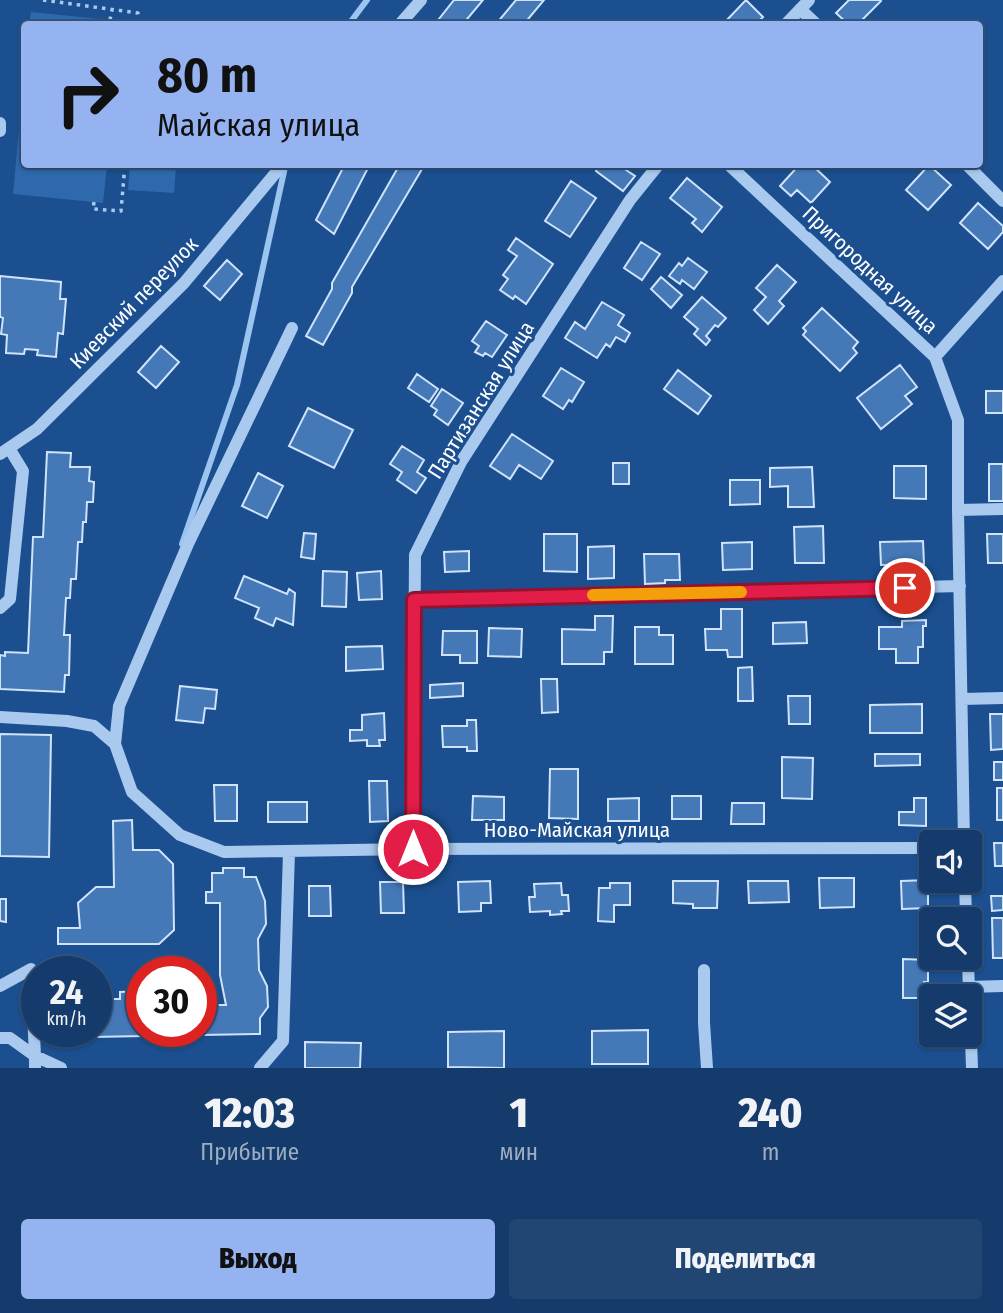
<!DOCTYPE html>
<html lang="ru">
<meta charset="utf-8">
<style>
body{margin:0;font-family:"Fira Sans Condensed",sans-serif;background:#214673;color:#f1f3f6;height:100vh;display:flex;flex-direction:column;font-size:26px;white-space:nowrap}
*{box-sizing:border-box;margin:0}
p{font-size:23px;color:#9dadc1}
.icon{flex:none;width:38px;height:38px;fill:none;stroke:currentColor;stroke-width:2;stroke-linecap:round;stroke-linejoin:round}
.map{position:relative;height:1068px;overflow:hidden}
.details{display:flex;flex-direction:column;background:#143b6b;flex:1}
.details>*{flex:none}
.banner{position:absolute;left:21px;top:21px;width:962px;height:147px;border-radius:7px;box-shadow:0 2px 5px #0004,0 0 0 2px #33557e;background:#95b2f1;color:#111;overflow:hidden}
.controls{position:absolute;left:919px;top:830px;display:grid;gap:14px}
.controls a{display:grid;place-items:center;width:63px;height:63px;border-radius:7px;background:#143b6b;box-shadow:0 2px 5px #0004,0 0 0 2px #33557e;font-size:35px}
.speed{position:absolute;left:21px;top:956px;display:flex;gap:14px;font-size:35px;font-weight:700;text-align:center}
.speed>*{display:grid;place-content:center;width:91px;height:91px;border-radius:50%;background:#143b6b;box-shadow:0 2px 5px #0004,0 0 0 2px #33557e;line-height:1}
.speed small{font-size:18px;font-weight:400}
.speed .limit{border:10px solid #d22;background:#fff;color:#111}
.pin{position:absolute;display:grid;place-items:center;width:60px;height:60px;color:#fff;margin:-30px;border:4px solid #fff;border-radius:50%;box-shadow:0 2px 7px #0007}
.me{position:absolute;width:77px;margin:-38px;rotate:0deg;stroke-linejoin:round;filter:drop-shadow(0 0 5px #0008)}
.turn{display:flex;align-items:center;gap:24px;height:147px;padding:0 21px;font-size:32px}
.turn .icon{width:91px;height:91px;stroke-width:2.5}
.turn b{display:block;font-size:49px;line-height:60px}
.eta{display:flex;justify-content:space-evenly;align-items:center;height:119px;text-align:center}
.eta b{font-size:42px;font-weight:800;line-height:49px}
.button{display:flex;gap:14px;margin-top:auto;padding:14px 21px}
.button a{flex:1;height:80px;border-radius:7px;background:#95b2f1;color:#111;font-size:28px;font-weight:800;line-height:80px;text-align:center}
.button a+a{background:#214673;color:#f1f3f6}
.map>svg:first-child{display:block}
</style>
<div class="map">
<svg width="1003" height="1068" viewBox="0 0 1003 1068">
<rect width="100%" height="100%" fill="#1b4f8f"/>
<path fill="#2e69ad" d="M31,12L121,21L120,24H29Z
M24,76V164L107,165L103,203L13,194Z
M130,165H176L174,193L128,190Z"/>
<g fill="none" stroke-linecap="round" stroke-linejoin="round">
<path stroke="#9cc4f0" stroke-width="6" d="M349,24L367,0
M182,544L237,385L285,167"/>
</g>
<path fill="#4478b7" stroke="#cfe3fa" stroke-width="2" d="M454,0H483L463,24H435Z
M516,0H544L524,24H496Z
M746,0L763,17L756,24H723Z
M849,0H880L881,1L858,24H848L836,13Z
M345,164H370L334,234L316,220Z
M400,164H425L352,287V293L323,345L306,336L332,289V283Z
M601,164H621L620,166L635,176L623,191L596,171Z
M800,164H811L830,182L811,203L797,190L791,196L780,186Z
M929,165L951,185L928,210L906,190Z
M687,178L722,207L702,232L692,223L696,219L670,198Z
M571,181L596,198L570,237L545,221Z
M978,203L1003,226V232L988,249L960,223Z
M516,238L553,264L526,304L515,296L513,299L500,290L508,279L503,275L517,256L508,250Z
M641,242L660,254L642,280L624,268Z
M688,258L707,272L694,289L682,280L680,284L669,276L679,263L682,266Z
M227,260L242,274L220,300L204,286Z
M777,265L796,282L779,301L784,306L768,324L754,310L766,297L756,288Z
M0,276L61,282L60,299H66L63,334L58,333L56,357L37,355L38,350L25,349L24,354L6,353L7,335L1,334L3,318L0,317Z
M661,277L682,295L671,308L651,289Z
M702,297L726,318L718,327L715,325L706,336L710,340L706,345L694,334L698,329L684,317Z
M602,302L624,315L618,325L630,333L625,342L616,337L610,347L606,344L597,358L565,338L575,322L585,329Z
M822,308L858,342L853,348L857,353L840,371L803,335L806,331L803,328Z
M486,321L507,335L492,357L485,353L483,356L475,352L479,346L472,341Z
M161,346L179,362L156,388L138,372Z
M900,365L917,387L905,396L912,404L881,429L857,398Z
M561,368L584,382L572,402L569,400L563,409L543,396Z
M678,370L711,396L698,414L664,389Z
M417,374L438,389L429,402L408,388Z
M442,389L463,403L448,425L434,415L437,410L431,406Z
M986,391H1003V413H986Z
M308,408L353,430L334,468L289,446Z
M512,434L553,461L541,479L519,465L510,479L490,466Z
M402,446L424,460L417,472L426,478L416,493L397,480L402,472L390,464Z
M47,452L71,453L70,467H90L89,481L94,482L93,502H87L86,522H83L82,542H78L76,579H71L70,598H66L64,635H70L69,675H65L64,692L0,689V655L5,656V652L28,653L33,537H43Z
M613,463H629V484H613Z
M989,464H1003V501H989Z
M894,466H926V499L894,498Z
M812,467L814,507H788V486L770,487V468Z
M258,473L283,486L267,518L242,506Z
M730,480H760V504L730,505Z
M823,526L824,563H795L794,527Z
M304,533L316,534L314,559L301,557Z
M544,534H577V572L544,571Z
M987,534H1003V563H988Z
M923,541L924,564L881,565L880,542Z
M752,542V569L723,570L722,543Z
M614,546V578L588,579V547Z
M469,551V571L445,572L444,552Z
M644,554H679L680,580H665V583L645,584Z
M323,571L347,572L346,607L322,606Z
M381,571L382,599L359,600L357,573Z
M244,576L287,594L289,589L295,593L293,625L276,618L273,626L255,618L259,608L235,598Z
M721,609H742V657H728L727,650H706L705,629H721Z
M595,616H613L612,652H604V664H562V629L595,630Z
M926,620V626H923V647H918V663H896V649H879V627H902V621Z
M806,622L807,643L773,644V623Z
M635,627H659V635H673V664H635Z
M489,628L522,629L521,657L488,656Z
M443,631H477V663H460V655H442Z
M382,646L383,669L346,671V647Z
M752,667L753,701H738V668Z
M541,679H557L558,712L542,713Z
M463,683V696L430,698V685Z
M180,686L217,690L215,709L205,708L203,723L176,720Z
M788,696H810V724H789Z
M922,704V733H870V705Z
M384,713L385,740H379L380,746H367V740L350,741V730H362V715Z
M990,714H1003V749L991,750Z
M467,720H476L477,751H467V747H443L442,726H467Z
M0,734L51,735L49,857L0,856Z
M875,754H920V765L875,766Z
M782,757L813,758L812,799L782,798Z
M994,762H1003V780H994Z
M550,769H578V819L549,818Z
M369,781H387L388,821L370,822Z
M214,785H237V821H215Z
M997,788H1003V820H997Z
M473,796L504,797V820H472Z
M672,796H701V819H672Z
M639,798V821H608V799Z
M914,798H926V826L899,825V812H914Z
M268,802H307V822H268Z
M732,803H764V824H731Z
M132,820L133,850H159L173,864L174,930L159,944H58V928H80L78,903L96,887H114L113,821Z
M994,843H1003V866H995Z
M223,868H244V877H256L265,901L266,924L258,939L259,970L267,986L268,1007L260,1018V1034L90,1037L77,1031H96V982L100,981L101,999H120V992L142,991V1031H201V1005H226L220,975V903H206V892H212V873H223Z
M819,878H854V907L820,908Z
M928,880V908L902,909L901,881Z
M490,881L491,903H481V911L459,912L458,882Z
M673,881H718L717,908H693V904L673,903Z
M748,881H788L789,902L749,903Z
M380,882H403L404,913H381Z
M561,883L562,895H568L569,911H561L562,914L550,915V911L530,912L529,897H535L534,884Z
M610,883H630V905H614V922L598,921L599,888H610Z
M309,886H330L331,916H309Z
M991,896H1003V910L992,911Z
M0,899H6V922L0,921Z
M992,918H1003V958H993Z
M903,959L928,960V982H924V998H903Z
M648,1030V1064H592V1031Z
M504,1031V1068L448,1067V1032Z
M305,1042L361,1043L360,1068H305Z"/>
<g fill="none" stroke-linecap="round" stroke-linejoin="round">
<path stroke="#a9c9ee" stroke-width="3.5" stroke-dasharray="3.5 5" stroke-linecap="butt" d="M43,0L138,13L137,24
M110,20L112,10
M94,202L93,209L121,211L125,164"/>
<path stroke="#a9c9ee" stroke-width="12" d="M800,9L816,24
M400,24L421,0
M786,24L809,0
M0,123V131
M728,164L935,357L958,420V510L964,842
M966,164L1003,201
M292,328L188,544L119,706L115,744L132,792L180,835L224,852L413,849L931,848
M935,357L1003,281
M0,454L37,429L184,283L283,164
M958,510L1003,509
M414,600L960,586
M0,608L10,599L23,471L9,448
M962,699L1003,698
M0,717L67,721L94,726L115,744
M413,849L415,555L461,462L630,200L659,164
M965,880L966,919
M968,957L969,996
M704,970V1023L707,1068
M0,986L31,969L35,1056L61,1068
M968,987L1003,986
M970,1011L972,1068
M0,1038H10L35,1056V1068
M260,1068L283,1041L289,852"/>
</g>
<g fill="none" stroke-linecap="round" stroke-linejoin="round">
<g stroke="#92132f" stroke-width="18">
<path id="route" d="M413,849L414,600L905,588"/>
</g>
<use href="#route" stroke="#e11d48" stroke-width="12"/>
<path stroke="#f59e0b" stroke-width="12" d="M593,595L741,592"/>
</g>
<g text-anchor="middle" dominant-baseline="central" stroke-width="6" stroke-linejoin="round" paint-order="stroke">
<g font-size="21" fill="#fff" stroke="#1b4f8f">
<text transform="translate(870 270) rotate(43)">Пригородная улица</text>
<text transform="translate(134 303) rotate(-46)">Киевский переулок</text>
<text transform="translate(481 400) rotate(-58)">Партизанская улица</text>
<text x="577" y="830">Ново-Майская улица</text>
</g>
</g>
</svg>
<div class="controls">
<a><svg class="icon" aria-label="sound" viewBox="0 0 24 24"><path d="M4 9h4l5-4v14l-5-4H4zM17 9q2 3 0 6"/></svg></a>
<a><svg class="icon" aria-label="search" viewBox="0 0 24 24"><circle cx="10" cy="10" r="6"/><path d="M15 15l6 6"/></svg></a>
<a><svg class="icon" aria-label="layers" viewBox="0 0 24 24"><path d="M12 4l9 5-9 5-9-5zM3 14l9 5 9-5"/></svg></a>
</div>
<div class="speed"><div>24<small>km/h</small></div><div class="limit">30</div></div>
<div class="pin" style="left:905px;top:588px;background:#d93025"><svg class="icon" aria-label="arrive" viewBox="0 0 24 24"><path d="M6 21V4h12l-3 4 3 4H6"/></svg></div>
<svg class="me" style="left:413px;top:849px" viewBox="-20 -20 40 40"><circle r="17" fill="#e11d48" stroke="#fff" stroke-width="3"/><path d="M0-11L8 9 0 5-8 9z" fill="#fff"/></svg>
<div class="banner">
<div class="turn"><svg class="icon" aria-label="right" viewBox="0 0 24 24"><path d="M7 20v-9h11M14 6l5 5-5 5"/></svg><div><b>80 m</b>Майская улица</div></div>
</div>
</div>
<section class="details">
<div class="eta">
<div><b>12:03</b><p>Прибытие</p></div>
<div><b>1</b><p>мин</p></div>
<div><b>240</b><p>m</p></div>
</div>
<div class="button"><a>Выход</a><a>Поделиться</a></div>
</section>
